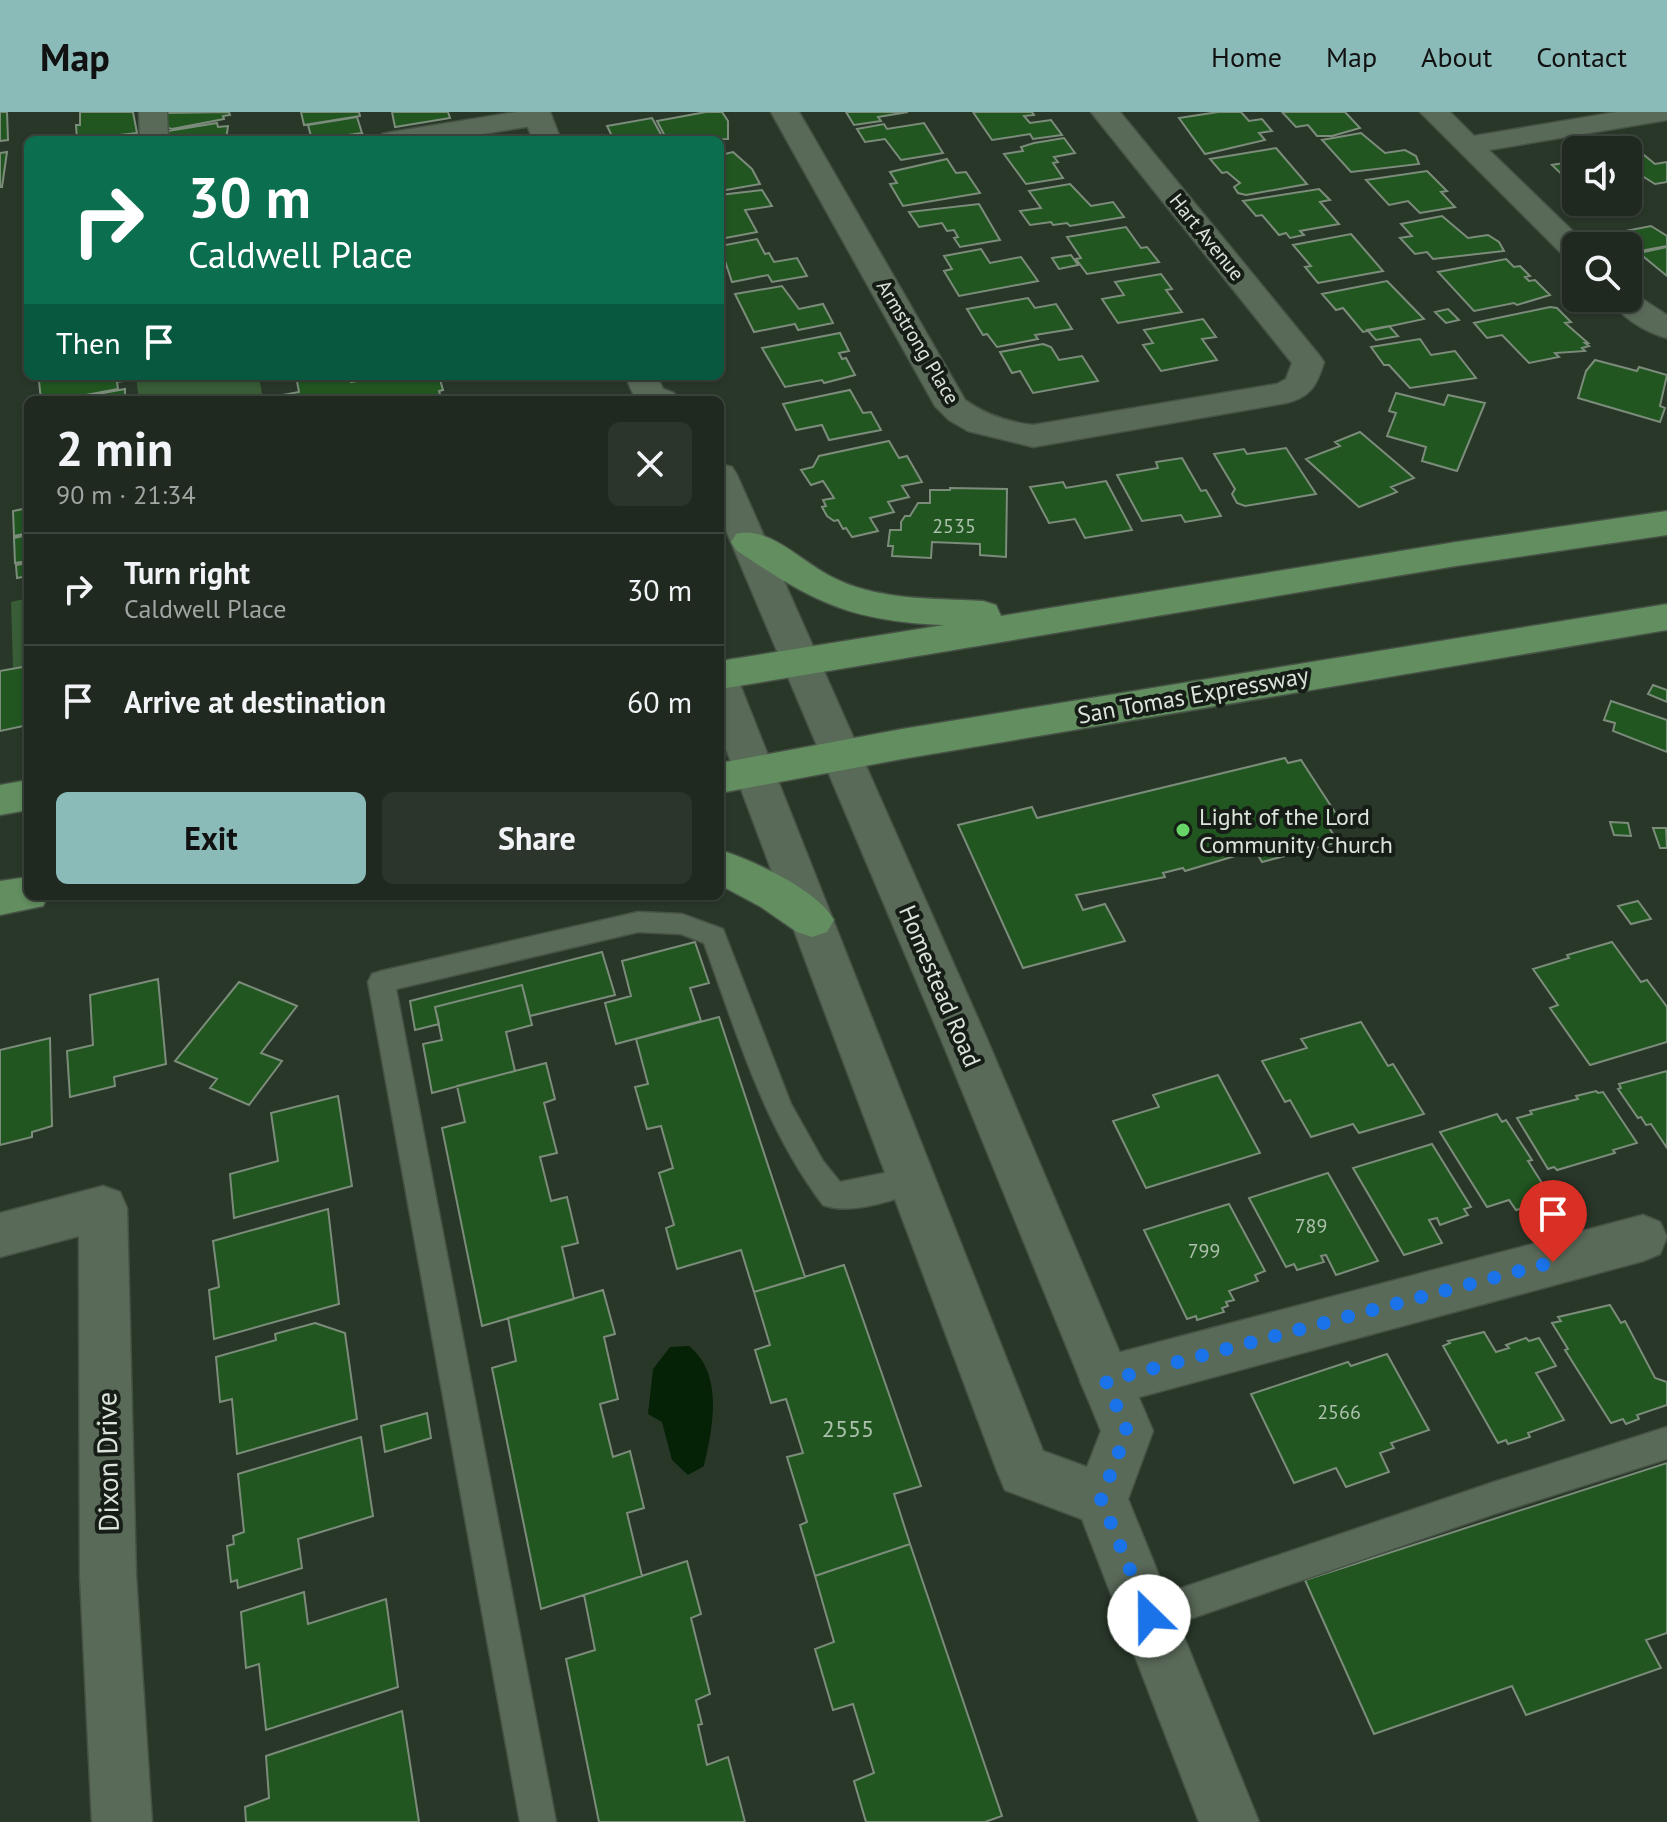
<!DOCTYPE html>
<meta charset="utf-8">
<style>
body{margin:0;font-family:"PT Sans",sans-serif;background:#2c352c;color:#f1f3f6;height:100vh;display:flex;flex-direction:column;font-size:30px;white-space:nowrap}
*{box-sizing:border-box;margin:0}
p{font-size:26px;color:#a1a6a4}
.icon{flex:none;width:44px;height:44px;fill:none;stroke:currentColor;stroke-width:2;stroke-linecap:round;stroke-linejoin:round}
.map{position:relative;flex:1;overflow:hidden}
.sheet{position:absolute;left:24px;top:284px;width:700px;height:504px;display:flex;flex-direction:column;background:#1f291f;border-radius:12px;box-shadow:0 2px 6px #0004,0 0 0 2px #3c453d}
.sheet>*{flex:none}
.hud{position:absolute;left:24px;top:24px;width:700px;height:244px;border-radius:12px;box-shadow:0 2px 6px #0004,0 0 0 2px #3c453d;background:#0b6e4f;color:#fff;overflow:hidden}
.controls{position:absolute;left:1562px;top:24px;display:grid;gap:16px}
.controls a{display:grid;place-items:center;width:80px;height:80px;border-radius:12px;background:#1f291f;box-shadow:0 2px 6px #0004,0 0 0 2px #3c453d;font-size:40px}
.pin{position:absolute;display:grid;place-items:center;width:68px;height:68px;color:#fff;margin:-82px -34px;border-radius:50% 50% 50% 0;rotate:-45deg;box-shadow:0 0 8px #0007}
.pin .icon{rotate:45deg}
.me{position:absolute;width:88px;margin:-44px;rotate:337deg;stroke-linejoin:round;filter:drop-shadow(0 0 6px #0008)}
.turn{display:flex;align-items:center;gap:28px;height:168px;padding:0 32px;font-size:36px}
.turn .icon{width:104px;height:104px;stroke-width:2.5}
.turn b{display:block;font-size:56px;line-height:68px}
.then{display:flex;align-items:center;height:76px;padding:0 32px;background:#0003;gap:16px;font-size:30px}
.round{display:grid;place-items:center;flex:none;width:84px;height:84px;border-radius:12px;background:#2c352c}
.overview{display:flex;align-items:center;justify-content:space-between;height:136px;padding:0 32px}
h1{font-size:48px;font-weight:700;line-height:60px}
.button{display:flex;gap:16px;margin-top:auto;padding:16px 32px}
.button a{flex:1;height:92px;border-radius:12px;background:#8bbbb9;color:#111;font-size:32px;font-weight:700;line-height:92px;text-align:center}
.button a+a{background:#2c352c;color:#f1f3f6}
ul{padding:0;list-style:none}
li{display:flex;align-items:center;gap:24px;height:112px;padding:0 32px;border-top:2px solid #3c453d}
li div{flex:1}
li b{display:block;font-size:30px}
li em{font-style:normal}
header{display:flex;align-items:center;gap:48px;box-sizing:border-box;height:112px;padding:0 40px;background:#8bbbb9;color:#111}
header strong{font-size:38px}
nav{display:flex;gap:44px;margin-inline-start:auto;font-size:28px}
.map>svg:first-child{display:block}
</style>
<header>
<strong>Map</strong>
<nav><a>Home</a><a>Map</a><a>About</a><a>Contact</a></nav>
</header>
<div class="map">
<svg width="1667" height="1710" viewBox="0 0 1667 1710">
<rect width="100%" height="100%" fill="#293729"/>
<path fill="#385d37" d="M143,264H259L263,288H139L136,265Z
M28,486V553L13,556L11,490Z"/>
<path fill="#052106" d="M689,1234C724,1262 713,1316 704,1354L688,1363L672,1348L662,1310L648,1302L653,1257L670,1235Z"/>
<path fill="#215621" stroke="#7c8c7b" stroke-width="2" d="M0,0H7L8,28L0,29Z
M80,0H133L137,21L77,28L76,13H80Z
M229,0L230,3L223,4L224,7L172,17L168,16L165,1Z
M301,0H359L360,4L304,13Z
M392,0H448L450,6L395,15Z
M706,0H722L728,9V27L667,28L657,9Z
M846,0H908L878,5L881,9L854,13Z
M973,0H1032L1034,3L1024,4L1030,11L1051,8L1062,23L1033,27L1030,22L992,28Z
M1218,0H1241L1249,9L1262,7L1272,19L1259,21L1265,28L1205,42L1179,6Z
M1282,0H1345L1360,16L1332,24H1317L1308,13L1296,15Z
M357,5L362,21L312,28L308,13Z
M652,6L664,28H639L637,25L614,28L607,14Z
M217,11L218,15L228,14L226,28H169L168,19Z
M924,11L943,41L901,48L885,27L865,30L857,17L884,12L887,17Z
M362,21L366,28H321Z
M1361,21L1385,41L1405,38L1416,44L1419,52L1351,60L1322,28Z
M1064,26L1075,41L1054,45L1058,50L1053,51L1063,66L1026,72L1004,42L1023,39L1021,35L1034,31Z
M1276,36L1307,72L1246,83L1238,81L1234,75L1240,71L1227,60L1222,61L1210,47Z
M7,40L2,75H0V41Z
M733,40L752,57L760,72L720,79V43Z
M1644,43L1655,52L1667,50V70L1655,72L1628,55V46Z
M947,47L956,61L966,60L980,81L903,94L890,72L897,71L890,60Z
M1576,49V76L1552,53Z
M1427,59L1447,79L1441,80L1455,95L1420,101L1408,89L1389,93L1366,68Z
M1070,72L1091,94L1113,90L1124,105L1070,114L1067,111L1053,113L1051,110L1030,113L1020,99L1041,96L1029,79Z
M1319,77L1330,88L1320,90L1339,112L1300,119L1304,123L1290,126L1286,121L1279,123L1262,103L1256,104L1243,89Z
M762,78L772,94L745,98L757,120L720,127V83Z
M1585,90H1620L1630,99L1600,104Z
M979,92L1000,128L960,135L954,126L958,125L954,118L947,119L942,111L919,115L909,100Z
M1442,104L1468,126L1488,123L1499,130L1504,139L1433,147L1427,140L1415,142L1400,126L1412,124L1401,112Z
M1651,114L1667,124V134L1640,139L1620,120Z
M1126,115L1141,136L1147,135L1159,150L1087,162L1076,147L1081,146L1067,125Z
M1351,122L1383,159L1318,171L1305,155L1311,154L1293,133Z
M757,127L765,142L769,141L774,150L797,146L807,164L772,170L768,163L732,170L720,134Z
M1667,135V164L1639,141Z
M981,137L990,151L1021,145L1038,169L959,184L944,159L952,157L944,144Z
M1071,143L1078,153L1059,157L1052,146Z
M1506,147L1514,155L1520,154L1530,164L1525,165L1529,169L1535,168L1550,183L1517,193L1514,191L1474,199L1438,160Z
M1161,162L1172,177L1166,178L1182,200L1118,211L1102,187L1124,183L1115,170Z
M1387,169L1424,207L1363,220L1343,196L1336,198L1322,182Z
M782,174L799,197L823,192L833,211L798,218L795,212L754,220L735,182Z
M1028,186L1035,196L1056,192L1072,217L1035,223L1038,227L997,235L987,222L983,223L967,197Z
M1550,195L1557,196L1571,210L1565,211L1588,231H1585L1589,234L1582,236L1585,239L1555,241L1559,245L1529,251L1502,223L1487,226L1474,211Z
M1448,197L1459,208L1446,211L1435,200Z
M1203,207L1216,225L1202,227L1217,248L1161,259L1143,233L1153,231L1144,218Z
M1389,214L1398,224L1376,228L1367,218Z
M840,221L849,239L839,241L842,247L846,246L855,263L824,271L822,268L785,275L762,236Z
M1420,227L1431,243L1455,239L1476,266L1410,276L1389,253H1384L1371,235Z
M1043,232L1051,235L1059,248L1082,244L1098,269L1033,281L1020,259L1012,261L1000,240Z
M1595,248L1637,259L1639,255L1667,263L1660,294L1665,296L1660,310L1578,286L1586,259Z
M66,264H123L124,269L117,270L118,277L59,288H41L39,269Z
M296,264H349L351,270L384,264H439L443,278L439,279L442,288H278L277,284L299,280Z
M125,277V286L118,288H65Z
M850,278L863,301L871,300L881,318L829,328L822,313L796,318L783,292Z
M1396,281L1444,293L1448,283L1485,291L1457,359L1422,349L1426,335L1387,324L1396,301L1389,299Z
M1360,320L1414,366L1391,375L1397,380L1359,395L1306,347L1340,334L1335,330Z
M889,329L899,346L907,344L922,370L902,374L909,385L888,390L894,400L870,406L878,419L852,425L846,416L843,417L838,408L834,409L827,404L822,395L826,394L823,388L834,386L823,369L811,373L801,358L813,355L819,344Z
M1286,336L1316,382L1245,394L1237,391L1232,382L1235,377L1214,342L1244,337L1247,342Z
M1182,346L1201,379L1206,378L1221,404L1185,410L1181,403L1142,409L1117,363L1158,356L1156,350Z
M1106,369L1132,418L1085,426L1075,407L1049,411L1030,375L1063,370L1066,376Z
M950,376L1007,377L1006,445L980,443V432L932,430L931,446L892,444L893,434H888L890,418H901V410L905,404H910L918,391H930V378H950Z
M28,396V421L14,424L13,399Z
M28,423V449L15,451L14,426Z
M28,451V464L17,466L16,453Z
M28,554V613L0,619V559Z
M1653,573L1667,578V590L1648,582Z
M1611,589L1667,608V640L1613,619L1615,611L1604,608Z
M1285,646L1288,651L1301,648L1342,711L1328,714L1338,730L1262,750L1255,738L1185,759L1183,756L1163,761L1165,765L1076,783L1083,798L1105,792L1125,829L1023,856L958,713L1032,695L1037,706Z
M1610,710L1628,711L1631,724L1614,723Z
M1653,716H1666L1667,736H1660Z
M1638,789L1651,807L1631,812L1618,794Z
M695,830L709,871L690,876L701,909L616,932L605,891L631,884L622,849Z
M1612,830L1641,870L1647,868L1667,895V930L1590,953L1550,896L1558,893L1533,857L1569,846L1567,843Z
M602,840L615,883L530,904L522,873L435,895L439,912L415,918L410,889Z
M158,867L166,952L114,965L115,974L70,985L67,939L93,933L90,883Z
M239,870L297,894L261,941L282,949L249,993L210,976L217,967L175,949Z
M522,873L532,913L506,920L515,959L432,981L423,932L442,928L435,895Z
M719,905L805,1165L754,1180L741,1138L677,1157L666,1116L674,1113L659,1061L673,1056L661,1014L647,1017L635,975L648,972L636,927Z
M1361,910L1388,954L1393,952L1424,1002L1359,1021L1353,1012L1311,1025L1290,988L1285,990L1262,949L1307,936L1301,927Z
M50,926L52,1014L32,1020V1025L0,1033V938Z
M546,951L555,987L544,991L557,1041L540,1045L551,1089L567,1085L578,1131L562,1135L574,1187L482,1214L442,1016L465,1010L457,974Z
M1667,959V1036L1651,1012L1646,1013L1641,1005L1638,1006L1618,977L1621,976L1619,972Z
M1218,963L1260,1041L1146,1076L1113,1009L1159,995L1153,983Z
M1596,979L1598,981L1603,980L1637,1031L1613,1038L1615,1041L1557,1058L1554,1055L1548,1057L1517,1006L1532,1002L1530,999L1578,987L1576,984Z
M338,984L352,1074L234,1106L230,1062L278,1049L271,1001Z
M1497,1002L1502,1010L1506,1008L1532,1048L1528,1049L1552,1087L1545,1089L1548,1094L1527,1101L1524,1096L1516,1098L1509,1088L1487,1095L1440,1020Z
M1432,1032L1471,1095L1464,1097L1468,1103L1440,1113L1437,1106L1429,1108L1442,1131L1404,1143L1353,1056Z
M1328,1061L1378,1149L1336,1163L1326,1143L1321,1144L1324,1150L1297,1158L1294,1152L1286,1155L1249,1086Z
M1229,1092L1265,1159L1255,1163L1258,1169L1229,1179L1234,1188L1226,1190L1228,1194L1222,1196L1224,1200L1197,1208L1196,1204L1187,1207L1144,1118Z
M328,1097L339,1192L214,1227L209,1178L219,1175L213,1129Z
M844,1153L921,1374L894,1382L910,1432L815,1464L800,1413L807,1410L787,1345L803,1341L786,1287L771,1291L755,1238L770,1233L754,1180Z
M603,1178L615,1222L604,1225L618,1287L600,1292L613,1345L630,1339L644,1396L627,1401L642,1464L541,1497L492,1256L516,1249L508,1206Z
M1610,1193L1621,1211L1625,1209L1655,1266L1667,1270V1293L1637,1303L1639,1307L1626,1312L1623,1307L1611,1311L1565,1238L1568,1237L1552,1211L1561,1209L1558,1205Z
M315,1211L345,1221L357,1307L237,1342L232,1287L220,1290L216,1245L276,1228L275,1222Z
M1484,1220L1496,1240L1509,1236L1506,1233L1526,1226L1529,1229L1539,1226L1556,1254L1536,1261L1564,1308L1528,1321L1530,1325L1508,1332L1506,1328L1498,1331L1443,1234L1450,1231L1448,1229Z
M1387,1242L1429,1318L1391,1331L1394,1336L1380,1341L1389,1360L1346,1375L1336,1356L1294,1371L1251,1282L1348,1250L1351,1254Z
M427,1301L431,1326L385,1340L381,1314Z
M361,1325L373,1404L298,1427L302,1456L238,1476L237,1468L231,1470L227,1434L234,1432L233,1424L244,1420L238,1362Z
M1667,1351V1521L1646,1528L1661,1556L1526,1603L1512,1574L1374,1622L1305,1468Z
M910,1432L1002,1704L985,1710H866L854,1669L874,1661L853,1592L833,1598L815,1537L834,1530L815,1464Z
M687,1449L701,1502L691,1506L710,1582L696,1588L702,1612L698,1613L707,1653L728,1645L745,1710H599L566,1547L595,1538L584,1483Z
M304,1480L308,1512L386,1487L398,1575L266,1618L259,1552L246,1556L241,1500Z
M402,1599L419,1710H246L245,1695L269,1686L266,1644Z"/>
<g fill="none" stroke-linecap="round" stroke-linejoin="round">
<g stroke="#465245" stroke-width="3">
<path id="service" d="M638,800L682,802L723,817L791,992L823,1049L840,1070L914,1055L924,1059L928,1068L924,1077C897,1087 851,1104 823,1093C764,1015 737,922 704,831L681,822L638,820L396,877L556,1710H520L368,870L372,862L381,859Z
M1667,1315V1347L1494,1402L1149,1521L1137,1516L1132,1504L1137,1492L1149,1487L1494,1370Z"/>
</g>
<g stroke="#465245" stroke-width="3">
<path id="minor" d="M139,0H167L168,28H140Z
M517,0H548L552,5L548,11L538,13L445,28H378L382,22L392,20Z
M771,0H799L965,288C986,303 1007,310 1033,313L1277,272L1286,267L1292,251L1091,0H1120L1319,243L1324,250C1317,273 1311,285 1286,291L1033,335L968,319L949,308L935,294Z
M1420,0H1450L1474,24L1617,0H1667V8L1489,38L1587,133L1576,134V148L1565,145Z
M1628,178L1667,203V226C1645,220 1621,205 1608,186H1628Z
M103,1074L120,1080L127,1096L136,1464L152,1710H92L80,1464L79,1124L0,1145V1101Z
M1643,1103L1660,1110L1667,1125L1660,1142L1643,1149L1106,1294L1088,1287L1080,1269L1088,1251L1106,1244Z"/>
</g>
<g stroke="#465245" stroke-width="3">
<path id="secondary" d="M522,0H550L561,28H533Z
M625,264H657L663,277L674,281L679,288H636Z
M720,352L732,355L737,363L987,927L1153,1319L1128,1387L1259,1710H1199L1082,1407L1005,1378L997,1359L720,621V556L734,560L739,570L1043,1339L1087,1355L1101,1319L941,927L720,404Z"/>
</g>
<g stroke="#465245" stroke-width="3">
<path id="trunk" d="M1667,399V423L1456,454L720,577V549L944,513C850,509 813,490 736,438L731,430L736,422C768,413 802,450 830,464C877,489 931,486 983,489L996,493L1001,504L1456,430Z
M1667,492V518L902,647L720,681V651L902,617Z
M28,668V698L0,703V673Z
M720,738C752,748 818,778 834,808L827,820L812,825L797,820L761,795L720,773Z
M28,765V784H48L43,794L0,803V769Z"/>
</g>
<use href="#service" fill="#5a6a59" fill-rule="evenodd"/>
<use href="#minor" fill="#5a6a59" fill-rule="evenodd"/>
<use href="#secondary" fill="#5a6a59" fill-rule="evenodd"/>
<use href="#trunk" fill="#628e60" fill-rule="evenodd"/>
</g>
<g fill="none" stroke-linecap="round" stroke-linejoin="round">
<path stroke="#1a73e8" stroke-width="14" stroke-dasharray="0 25.2" d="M1149,1504L1101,1387L1127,1319L1106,1269L1553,1150"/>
</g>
<circle fill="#66d466" stroke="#161d16" stroke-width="3" cx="1183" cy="718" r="8"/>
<g text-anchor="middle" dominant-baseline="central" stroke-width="8" stroke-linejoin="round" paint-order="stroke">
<g font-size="20" fill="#dbe4da" stroke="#161d16">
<text transform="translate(1207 125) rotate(51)">Hart Avenue</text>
<text transform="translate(918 230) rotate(59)">Armstrong Place</text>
</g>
<g font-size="20" fill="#acc0ac">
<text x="954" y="414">2535</text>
<text x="1311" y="1114">789</text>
<text x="1204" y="1139">799</text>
<text x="1339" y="1300">2566</text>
</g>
<g font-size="24" fill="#dbe4da" stroke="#161d16">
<text transform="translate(1193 583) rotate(-10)">San Tomas Expressway</text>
<text transform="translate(940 874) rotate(67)">Homestead Road</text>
</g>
<g font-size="24" fill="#dbe4da" stroke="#161d16" text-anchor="start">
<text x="1199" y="704">Light of the Lord<tspan x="1199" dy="28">Community Church</tspan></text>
</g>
<g font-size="24" fill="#acc0ac">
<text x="848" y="1316">2555</text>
</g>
<g font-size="28" fill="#dbe4da" stroke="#161d16">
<text transform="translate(107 1350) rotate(-91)">Dixon Drive</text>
</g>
</g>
</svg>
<div class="controls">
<a><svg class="icon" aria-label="sound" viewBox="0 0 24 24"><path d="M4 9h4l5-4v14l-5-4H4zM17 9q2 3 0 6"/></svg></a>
<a><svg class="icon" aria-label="search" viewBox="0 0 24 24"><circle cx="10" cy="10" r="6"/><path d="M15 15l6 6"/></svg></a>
</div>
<div class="pin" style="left:1553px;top:1150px;background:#d93025"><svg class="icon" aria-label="arrive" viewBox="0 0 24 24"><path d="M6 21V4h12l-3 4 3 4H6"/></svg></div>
<svg class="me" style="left:1149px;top:1504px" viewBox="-20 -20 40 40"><circle r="19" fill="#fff"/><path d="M0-13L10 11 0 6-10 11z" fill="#1a73e8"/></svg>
<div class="hud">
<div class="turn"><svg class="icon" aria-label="right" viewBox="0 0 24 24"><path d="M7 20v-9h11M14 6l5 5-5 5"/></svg><div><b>30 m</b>Caldwell Place</div></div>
<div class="then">Then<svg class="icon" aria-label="arrive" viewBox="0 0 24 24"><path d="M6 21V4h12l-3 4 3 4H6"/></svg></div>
</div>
<section class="sheet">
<div class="overview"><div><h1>2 min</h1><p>90 m · 21:34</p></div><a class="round"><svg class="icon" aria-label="close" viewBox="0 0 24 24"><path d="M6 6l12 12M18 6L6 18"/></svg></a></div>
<ul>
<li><svg class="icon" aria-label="right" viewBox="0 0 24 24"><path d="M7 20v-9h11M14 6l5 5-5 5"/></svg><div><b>Turn right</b><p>Caldwell Place</p></div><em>30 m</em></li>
<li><svg class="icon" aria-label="arrive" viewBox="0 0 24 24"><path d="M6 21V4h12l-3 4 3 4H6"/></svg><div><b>Arrive at destination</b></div><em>60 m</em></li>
</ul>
<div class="button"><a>Exit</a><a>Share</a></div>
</section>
</div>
